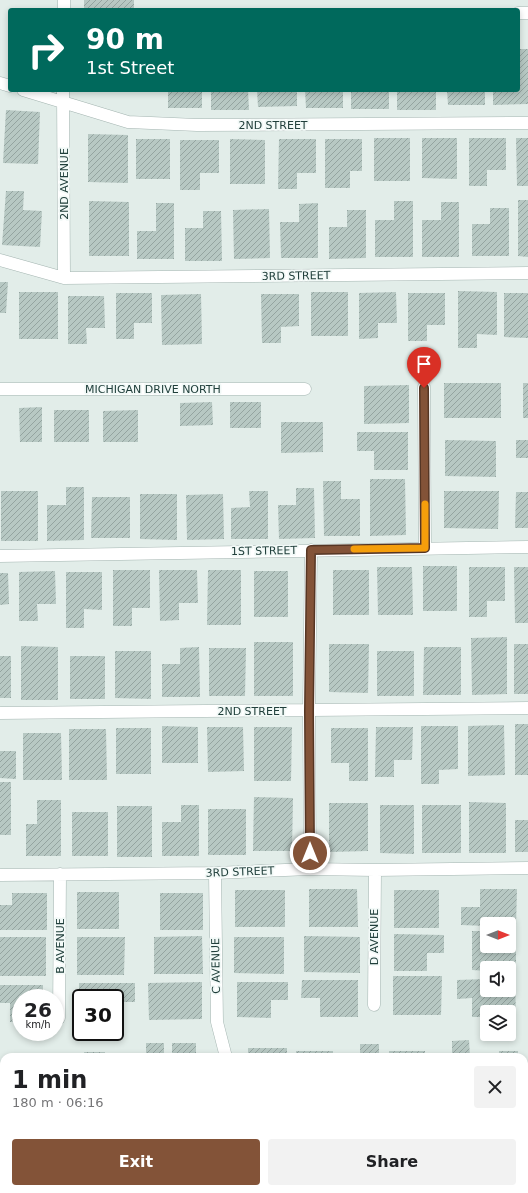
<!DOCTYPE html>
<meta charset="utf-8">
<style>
body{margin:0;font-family:"DejaVu Sans",sans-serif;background:#f2f2f2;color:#202124;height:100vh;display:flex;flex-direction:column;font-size:15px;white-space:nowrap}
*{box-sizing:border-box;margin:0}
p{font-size:13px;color:#757577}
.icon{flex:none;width:22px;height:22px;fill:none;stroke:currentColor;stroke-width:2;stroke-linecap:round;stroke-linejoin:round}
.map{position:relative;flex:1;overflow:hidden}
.details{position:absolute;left:0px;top:1053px;width:528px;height:140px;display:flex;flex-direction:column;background:#fff;border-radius:12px 12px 0 0;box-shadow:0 2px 6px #0003}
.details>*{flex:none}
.top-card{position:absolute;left:8px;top:8px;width:512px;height:84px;border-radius:4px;box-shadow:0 2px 6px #0003;background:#00695c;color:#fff;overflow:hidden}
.needle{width:26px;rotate:90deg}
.controls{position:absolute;left:480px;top:917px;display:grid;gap:8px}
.controls a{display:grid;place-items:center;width:36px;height:36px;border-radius:4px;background:#fff;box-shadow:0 2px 6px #0003;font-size:20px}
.speed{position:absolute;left:12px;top:989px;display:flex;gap:8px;font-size:20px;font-weight:700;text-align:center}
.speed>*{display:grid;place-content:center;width:52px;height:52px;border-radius:50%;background:#fff;box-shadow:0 2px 6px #0003;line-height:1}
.speed small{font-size:10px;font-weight:400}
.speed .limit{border:2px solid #111;border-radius:6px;background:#fff;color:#111}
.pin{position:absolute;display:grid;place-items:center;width:34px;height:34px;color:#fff;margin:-41px -17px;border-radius:50% 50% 50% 0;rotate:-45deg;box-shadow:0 0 4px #0007}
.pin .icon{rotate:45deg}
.me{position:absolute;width:44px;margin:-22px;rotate:0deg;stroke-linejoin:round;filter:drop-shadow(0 0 3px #0008)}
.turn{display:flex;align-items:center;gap:14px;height:84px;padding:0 12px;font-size:18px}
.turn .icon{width:52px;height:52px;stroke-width:2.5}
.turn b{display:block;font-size:28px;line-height:34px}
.round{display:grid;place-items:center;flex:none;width:42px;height:42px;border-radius:4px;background:#f2f2f2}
.summary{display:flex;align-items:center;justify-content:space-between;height:68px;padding:0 12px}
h1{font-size:24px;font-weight:800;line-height:30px}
.action{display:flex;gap:8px;margin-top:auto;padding:8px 12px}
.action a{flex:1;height:46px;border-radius:4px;background:#835338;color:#fff;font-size:16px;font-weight:800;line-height:46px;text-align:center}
.action a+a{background:#f2f2f2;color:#202124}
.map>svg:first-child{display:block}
</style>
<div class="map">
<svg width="528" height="1193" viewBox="0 0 528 1193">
<defs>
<pattern id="building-hatch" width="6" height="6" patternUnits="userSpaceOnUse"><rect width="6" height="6" fill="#b7c8c3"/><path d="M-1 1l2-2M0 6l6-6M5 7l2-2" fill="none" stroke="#94a4a0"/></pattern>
</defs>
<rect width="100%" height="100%" fill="#e2ede9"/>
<path fill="url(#building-hatch)" d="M84,0H134V10H84Z
M8,20H10V64H8Z
M518,49H528V104L493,105V90H518Z
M168,90H202V108H168Z
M211,90H248L249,110H211Z
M257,90H297V106L258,107Z
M305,90H343V108H306Z
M351,90H389V109H351Z
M397,90H436V110H397Z
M447,90H485V105H448Z
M6,110L40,112L38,164L3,163Z
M88,134L128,135V183L88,182Z
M374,138H410V181H374Z
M422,138H457V179L422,178Z
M469,138H506V170H487V186H469Z
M516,138H528V186H517Z
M136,139H170V179H136Z
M230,139L265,140V184H230Z
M279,139H316V173H297V189H278Z
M325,139H362V171H350V188H325Z
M180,140H219V173H200V190H180Z
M6,191H24L23,210L42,211L40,247L2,245Z
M518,200H528V257L518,256Z
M89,201L129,202V256H89Z
M394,201H413V257H375V220H394Z
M441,202H459V257H422V220H441Z
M156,203H174V259H137V231H156Z
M318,203V258H281L280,222H299V204Z
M490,208H509V256H472V224H490Z
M269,209L270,258L234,259L233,210Z
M347,210H366V258L329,259V227H347Z
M203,211H221L222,261H185V228H203Z
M0,282H8L6,313H0Z
M458,291L497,292V335L477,334V348H458Z
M19,292H58V339H19Z
M311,292H348V336H311Z
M396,292L397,323H378V338L359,339V293Z
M116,293H152V323H134V339H116Z
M408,293H445V325H427V341H408Z
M504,293H528V338L504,337Z
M201,294L202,344L162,345L161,295Z
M261,294H299V326L281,327V343H262Z
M68,296H104L105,328H86L87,344H68Z
M444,383H501V418H444Z
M523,383H528V418H523Z
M409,385V423L364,424V386Z
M212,402L213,425L180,426V403Z
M230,402H261V428H230Z
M42,407V442H20L19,408Z
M54,410H89V442H54Z
M138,410V442H103V411Z
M281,422H323V452L281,453Z
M357,432H408V470H374V451H357Z
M445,440L496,441V477L445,476Z
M516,440H528V458H516Z
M370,479H405L406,535L370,536Z
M323,481H341V499H360V536H324Z
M66,487H84V540L47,541V505H66Z
M296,488H314L315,538L279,539L278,505H296Z
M1,491H38V541H1Z
M249,491H268V539H231V508L250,507Z
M444,491H499L498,529L444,528Z
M516,492H528V528H515Z
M140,494H177V540L140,539Z
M223,494L224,539L187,540L186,495Z
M92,497H130V538H91Z
M423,566H457V611H423Z
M377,567H412L413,615H378Z
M469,567H505V601H487V617H469Z
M514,567H528V623H515Z
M113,570H150V608H132V626H113Z
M159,570H197L198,603H179V620L160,621Z
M208,570H241V625H207Z
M333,570H369V615H333Z
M55,571L56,604H37L38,621H19V572Z
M254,571H288V617H254Z
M66,572H102V610L84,609V628H66Z
M0,573H8L9,604L0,605Z
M507,637V694L472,695L471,638Z
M254,642H293V696H254Z
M329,644H369L368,693L329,692Z
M514,644H528V694H514Z
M21,646L58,647V700H21Z
M199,647L200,697H162V664H180V648Z
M424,647H461V695H423Z
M209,648H246L245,696H209Z
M115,651H151V699L115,698Z
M377,651H414V696H377Z
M0,656H11V698H0Z
M70,656H105V699H70Z
M515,724H528V775H515Z
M504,725L505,775L468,776V726Z
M162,726L198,727V763H162Z
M421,726H458V769L439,770V784H421Z
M207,727H243L244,771L208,772Z
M254,727H292L291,781H254Z
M376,727H413L412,760H394V777H375Z
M116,728H151V774H116Z
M331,728H368V781H349V763H331Z
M69,729H106L107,780H69Z
M23,733H61L62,780H23Z
M0,751H16V779L0,778Z
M0,782H11V835H0Z
M254,797L293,798L292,851H253Z
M37,800H61V856H26V824H37Z
M469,802L506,803V853H469Z
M329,803H368V851L329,852Z
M181,805H199V856H162V822H181Z
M380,805H414V854L380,853Z
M422,805H461V853H422Z
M117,806H152V857H117Z
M208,809H246V855H208Z
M72,812H108V856H72Z
M515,820H528V852H515Z
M309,889H357L358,927H309Z
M480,889H517L516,926H509V924H487V926L461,925V907H480Z
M235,890H285V927H235Z
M394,890H439V928H394Z
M77,892H119V929H77Z
M12,893H47V930H0V905H12Z
M160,893H203V930H160Z
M472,931H487V946H509V931H516V971H509V968H487V971L472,970Z
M394,934L444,935V953H427V971H394Z
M202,936L203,974H154V937Z
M304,936L360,937V973L304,972Z
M0,937H46V976H0Z
M77,937H125L124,975H77Z
M234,937H284V974L234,973Z
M393,976H442L441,1015H393Z
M487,979V990H509V979H515L516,1017H509V1012H487V1017H472V998L457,999V980Z
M302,980H358V1017H320V998H301Z
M202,982V1019L149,1020L148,983Z
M237,982H288V1000H271V1018L237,1017Z
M79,983H135V1002H115V998H81V1020H79Z
M0,985H43V998H21V1022H10V1003H0Z
M469,1040L470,1057H444V1056L452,1055V1041Z
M146,1043H164V1057H146Z
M172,1043H196V1057H172Z
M360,1044H379V1057H360Z
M248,1048H287V1057H248Z
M296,1051H333V1057H296Z
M389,1051H425V1057H389Z
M499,1051H518V1057H499Z
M84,1052H105V1057H85Z
M524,1131H528V1175H524Z
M0,1154H4V1175H0Z
M40,1189H68V1193H40Z
M127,1189H172V1191L127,1192Z"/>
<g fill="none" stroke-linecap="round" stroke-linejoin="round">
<g stroke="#a4b5b1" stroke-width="13">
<path id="minor" d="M64,10V0
M518,13H528
M0,83L10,86
M23,90L128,122L197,125L528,123
M63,90L64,278
M0,260L64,278L528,273
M424,387L425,548
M0,389H305
M0,556L528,547
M0,713L528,708
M310,869L309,711L311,550
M215,873L217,1022L226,1057
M0,875L215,873L310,869L375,870L528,868
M374,1005L375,870
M59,1018L60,874
M524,1113H528"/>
</g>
<use href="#minor" stroke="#fff" stroke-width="12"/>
</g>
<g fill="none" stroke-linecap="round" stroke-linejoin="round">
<g stroke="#553624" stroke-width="10">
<path id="route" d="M310,853L309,711L311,550L425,548L424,388"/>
</g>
<use href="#route" stroke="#835338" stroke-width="7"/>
<path stroke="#f59e0b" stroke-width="7" d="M354,549L425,548V504"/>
</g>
<g text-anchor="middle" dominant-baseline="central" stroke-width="3.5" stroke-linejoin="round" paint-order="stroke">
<g font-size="11" fill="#203f3b" stroke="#f2f9f7">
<text x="273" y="125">2ND STREET</text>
<text transform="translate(64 184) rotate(-90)">2ND AVENUE</text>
<text transform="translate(296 276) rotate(-1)">3RD STREET</text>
<text x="153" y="389">MICHIGAN DRIVE NORTH</text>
<text transform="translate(264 551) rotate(-1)">1ST STREET</text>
<text x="252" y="711">2ND STREET</text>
<text transform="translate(240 872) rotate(-2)">3RD STREET</text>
<text transform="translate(374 937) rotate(-90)">D AVENUE</text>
<text transform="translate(60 946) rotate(-90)">B AVENUE</text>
<text transform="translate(216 966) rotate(-91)">C AVENUE</text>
</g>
</g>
</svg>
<div class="controls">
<a><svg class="needle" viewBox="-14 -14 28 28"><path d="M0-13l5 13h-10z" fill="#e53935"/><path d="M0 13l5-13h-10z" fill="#757577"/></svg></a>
<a><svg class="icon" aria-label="sound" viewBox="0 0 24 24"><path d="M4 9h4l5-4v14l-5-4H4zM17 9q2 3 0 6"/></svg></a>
<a><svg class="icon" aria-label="layers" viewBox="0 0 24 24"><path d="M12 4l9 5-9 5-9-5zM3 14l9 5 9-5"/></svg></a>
</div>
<div class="speed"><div>26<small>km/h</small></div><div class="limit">30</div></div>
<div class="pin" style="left:424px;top:388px;background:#d93025"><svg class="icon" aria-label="arrive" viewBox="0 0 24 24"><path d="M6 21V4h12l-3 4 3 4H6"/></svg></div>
<svg class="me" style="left:310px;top:853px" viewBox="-20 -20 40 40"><circle r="17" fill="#835338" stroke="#fff" stroke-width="3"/><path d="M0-11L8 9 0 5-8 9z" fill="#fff"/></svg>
<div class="top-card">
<div class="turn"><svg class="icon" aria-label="right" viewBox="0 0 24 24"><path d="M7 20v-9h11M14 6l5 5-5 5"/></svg><div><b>90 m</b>1st Street</div></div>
</div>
<section class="details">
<div class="summary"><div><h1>1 min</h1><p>180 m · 06:16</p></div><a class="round"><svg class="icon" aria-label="close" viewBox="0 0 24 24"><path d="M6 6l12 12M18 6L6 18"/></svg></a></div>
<div class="action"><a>Exit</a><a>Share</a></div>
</section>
</div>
